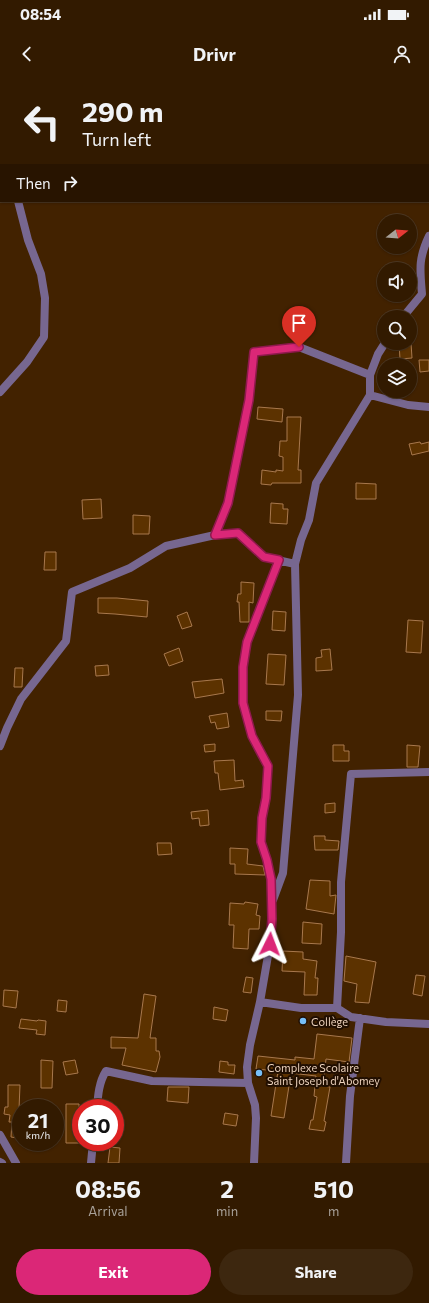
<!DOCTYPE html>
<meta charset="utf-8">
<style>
body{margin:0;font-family:Commissioner,sans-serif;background:#3d270f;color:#f1f3f6;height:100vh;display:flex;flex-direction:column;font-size:15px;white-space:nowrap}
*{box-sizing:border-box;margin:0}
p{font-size:13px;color:#a8a199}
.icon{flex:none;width:22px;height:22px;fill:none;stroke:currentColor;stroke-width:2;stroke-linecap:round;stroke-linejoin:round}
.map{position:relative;height:1083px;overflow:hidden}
.panel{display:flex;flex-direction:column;background:#321a00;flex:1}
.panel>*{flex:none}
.guide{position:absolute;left:0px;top:0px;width:429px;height:122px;box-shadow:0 1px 3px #0004,0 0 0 1px #4d3822;background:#321a00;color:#f1f3f6;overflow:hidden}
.needle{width:26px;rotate:73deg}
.controls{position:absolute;left:377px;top:134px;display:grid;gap:8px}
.controls a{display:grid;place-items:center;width:40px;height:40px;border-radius:50%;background:#321a00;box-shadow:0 1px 3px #0004,0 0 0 1px #4d3822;font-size:20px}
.speed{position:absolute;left:12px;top:1019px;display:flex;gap:8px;font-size:20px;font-weight:700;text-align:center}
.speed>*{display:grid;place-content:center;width:52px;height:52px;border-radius:50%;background:#321a00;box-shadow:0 1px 3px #0004,0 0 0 1px #4d3822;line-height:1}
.speed small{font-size:10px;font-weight:400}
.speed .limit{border:6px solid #d22;background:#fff;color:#111}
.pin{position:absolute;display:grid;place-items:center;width:34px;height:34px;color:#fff;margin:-41px -17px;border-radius:50% 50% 50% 0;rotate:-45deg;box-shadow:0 0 4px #0007}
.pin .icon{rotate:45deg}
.me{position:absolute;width:44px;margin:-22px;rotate:3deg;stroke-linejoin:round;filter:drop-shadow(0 0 3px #0008)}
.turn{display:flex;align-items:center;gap:14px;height:84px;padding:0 16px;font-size:18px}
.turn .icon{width:52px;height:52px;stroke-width:2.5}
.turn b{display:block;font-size:28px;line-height:34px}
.then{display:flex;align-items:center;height:38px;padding:0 16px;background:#0003;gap:8px;font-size:15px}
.eta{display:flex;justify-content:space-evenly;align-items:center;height:68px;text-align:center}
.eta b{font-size:24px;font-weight:700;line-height:28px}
.button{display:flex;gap:8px;margin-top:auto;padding:8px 16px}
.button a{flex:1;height:46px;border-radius:24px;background:#db2777;color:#fff;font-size:16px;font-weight:700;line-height:46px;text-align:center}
.button a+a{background:#3d270f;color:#f1f3f6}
.status{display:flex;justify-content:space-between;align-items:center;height:28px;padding:0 20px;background:#321a00;direction:ltr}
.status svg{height:11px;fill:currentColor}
header{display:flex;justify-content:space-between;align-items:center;height:52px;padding:0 16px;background:#321a00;font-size:18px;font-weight:700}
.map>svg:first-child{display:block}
</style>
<div class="status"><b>08:54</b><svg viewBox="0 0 49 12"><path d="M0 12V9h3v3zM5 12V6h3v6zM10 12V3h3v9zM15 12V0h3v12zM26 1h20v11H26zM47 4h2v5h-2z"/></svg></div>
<header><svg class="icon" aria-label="back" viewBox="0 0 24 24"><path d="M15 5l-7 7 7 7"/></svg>Drivr<svg class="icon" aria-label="person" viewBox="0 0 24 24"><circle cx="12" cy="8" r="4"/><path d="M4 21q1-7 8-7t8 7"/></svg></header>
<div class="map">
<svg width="429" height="1083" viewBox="0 0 429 1083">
<rect width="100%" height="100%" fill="#422200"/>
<path fill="#5c3200" stroke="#a8784d" d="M399,263H411L412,278L400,279Z
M419,280H429V291L420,292Z
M258,327L283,329L282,342L257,339Z
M287,337H301L298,390H301V403H272L271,405L261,404L262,390L276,392V390L283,391V377L279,376L280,361H287Z
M420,362L421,364L429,362V371L412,375L409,364Z
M356,403L376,404V419H356Z
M101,419L102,438L83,439L82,420Z
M271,423L283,424V429H288L287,444L270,443Z
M133,435L150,436L149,454H133Z
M45,472H56V490H44Z
M241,502L254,503L253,523L249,522V542H240L239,522H237L238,514H241Z
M98,518H117L148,521L147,537L115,534L98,533Z
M273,531L286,532L285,551L272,550Z
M187,532L192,546L182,549L177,536Z
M408,540L423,541L421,573L406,572Z
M179,568L183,581L169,586L164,574Z
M330,569L332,590L316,591V578L322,577L321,570Z
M268,574L286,575L284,605L266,604Z
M108,585L109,595L96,596L95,586Z
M15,588H23L22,607H14Z
M222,599L224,613L195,618L192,602Z
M266,631H282L281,641L266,640Z
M227,633L229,647L217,649L215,642L211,643L209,636Z
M215,664V671L205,672L204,665Z
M333,665H344V671H349V681H333Z
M407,665L420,666L418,687H407Z
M234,680L235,701L243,700L244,707L220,710L218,693H215L214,681Z
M335,723V732L325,733V724Z
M208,730L209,745L200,746L199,738L192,739L191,732Z
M314,756H325V760L339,761L338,770H315Z
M157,763H171L172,774L158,775Z
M230,768L248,769L247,784L263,786L265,795L235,794V784H230Z
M310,800L330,801V816L336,815L334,834L306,829Z
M245,822L258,824L256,835L260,836L259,849H249L248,869L233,868L234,845H229L230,823L244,824Z
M303,842L322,844L321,864L302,863Z
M283,871L303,872V879L317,881L315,898H318L317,915H304L305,892L282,891Z
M346,876L376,882L369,923L355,922L357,904L344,901Z
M416,895L425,896L422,916L413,914Z
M246,897L253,898L251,913L243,912Z
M4,910L18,911L16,928L3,926Z
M144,914L156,916L150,958H156V971H159L160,977L156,992L122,985L126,968H111V957L138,958Z
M58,920L67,921L66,932L57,931Z
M214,927L228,930L226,941L213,939Z
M21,939L37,941L38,940L46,941L45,955L36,954L37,950L19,948Z
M317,954L352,958L349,982L326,979L323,1006L330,1007L324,1041L326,1042L324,1051L309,1049L311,1040H313L317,1017L314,1016L316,996L291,993L284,1038L271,1036L278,991L256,989L258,976L295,980V977L314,979Z
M41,980L53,981L52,1008H41Z
M75,980L78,993L66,995L63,982Z
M220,981L228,982V985H235L234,994L219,992Z
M8,1005H20L19,1029L21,1030L17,1058L11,1057L12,1042H9L10,1035L4,1034L5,1027H8Z
M168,1007H189L188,1023L167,1021Z
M66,1024H79V1063H66Z
M225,1033L238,1035L236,1046L223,1044Z
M110,1067L120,1068L119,1083H108Z"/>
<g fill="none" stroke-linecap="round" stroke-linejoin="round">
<path stroke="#776790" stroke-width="8" d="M32,0L33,1
M403,237L422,214C420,190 418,179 429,156
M0,312L27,282L44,257L45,218L41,194L28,160L18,121
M370,315L408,325L429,327
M215,455L238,453L264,477L295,484
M0,666L7,648L21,619L66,561L72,512L130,488L166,466L215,455L228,423L249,320L254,272L299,267L370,295
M273,820L283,793L298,615L295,484L301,460L309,440L316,403L370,315V295L378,274L385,263
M260,922L301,928H337L351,937L386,942L429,944
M337,928L341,852V802L351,694L429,692
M97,1028C98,1015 99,1002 106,991L152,1001L248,1003
M0,1055L16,1083
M0,1082L2,1083
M91,1083L93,1062
M254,1083L256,1038L255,1025L248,1003L247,987L250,965L260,922L270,864L272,839L271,799L267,780L261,762L262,738L266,718L268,686L252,656L243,623V587L247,562L279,480
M346,1083L350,1016L360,938"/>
</g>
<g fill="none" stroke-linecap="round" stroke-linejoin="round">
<g stroke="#8e194d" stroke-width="10">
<path id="route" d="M270,864L272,839L271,799L267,780L261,762L262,738L266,718L268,686L252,656L243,623V587L247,562L279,480L264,477L238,453L215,455L228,423L249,320L254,272L299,267"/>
</g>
<use href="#route" stroke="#db2777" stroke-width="7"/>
</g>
<g fill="#77bff7" stroke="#200e00" stroke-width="1.5">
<circle cx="303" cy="941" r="4"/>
<circle cx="259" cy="993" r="4"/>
</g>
<g text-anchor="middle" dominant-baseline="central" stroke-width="4" stroke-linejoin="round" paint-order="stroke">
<g font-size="11" fill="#edd3bd" stroke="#200e00" text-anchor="start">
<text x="311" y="941">Collège</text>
<text x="267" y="987">Complexe Scolaire<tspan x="267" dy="13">Saint Joseph d'Abomey</tspan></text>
</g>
</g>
</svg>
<div class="controls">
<a><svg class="needle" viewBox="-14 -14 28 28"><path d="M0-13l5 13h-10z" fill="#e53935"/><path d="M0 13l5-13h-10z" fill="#a8a199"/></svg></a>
<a><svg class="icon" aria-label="sound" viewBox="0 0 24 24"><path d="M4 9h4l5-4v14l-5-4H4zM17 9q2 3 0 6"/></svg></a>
<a><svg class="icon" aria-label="search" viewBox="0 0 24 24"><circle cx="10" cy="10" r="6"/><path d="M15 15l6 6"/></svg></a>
<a><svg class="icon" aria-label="layers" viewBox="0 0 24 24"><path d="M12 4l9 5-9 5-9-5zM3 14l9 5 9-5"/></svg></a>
</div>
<div class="speed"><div>21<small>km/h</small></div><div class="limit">30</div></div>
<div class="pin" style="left:299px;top:267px;background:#d93025"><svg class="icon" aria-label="arrive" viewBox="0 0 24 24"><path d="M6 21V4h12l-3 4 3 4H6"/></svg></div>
<svg class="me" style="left:270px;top:864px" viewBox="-20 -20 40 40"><path d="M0-17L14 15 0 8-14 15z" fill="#db2777" stroke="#fff" stroke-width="4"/></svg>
<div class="guide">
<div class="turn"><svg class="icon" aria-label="left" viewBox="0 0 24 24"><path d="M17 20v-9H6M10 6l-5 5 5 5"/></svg><div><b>290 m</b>Turn left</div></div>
<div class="then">Then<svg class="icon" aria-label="right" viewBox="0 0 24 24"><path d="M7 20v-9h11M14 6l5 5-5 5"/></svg></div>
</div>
</div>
<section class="panel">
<div class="eta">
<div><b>08:56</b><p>Arrival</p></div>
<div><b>2</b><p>min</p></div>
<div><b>510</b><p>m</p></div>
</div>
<div class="button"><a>Exit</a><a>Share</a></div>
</section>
